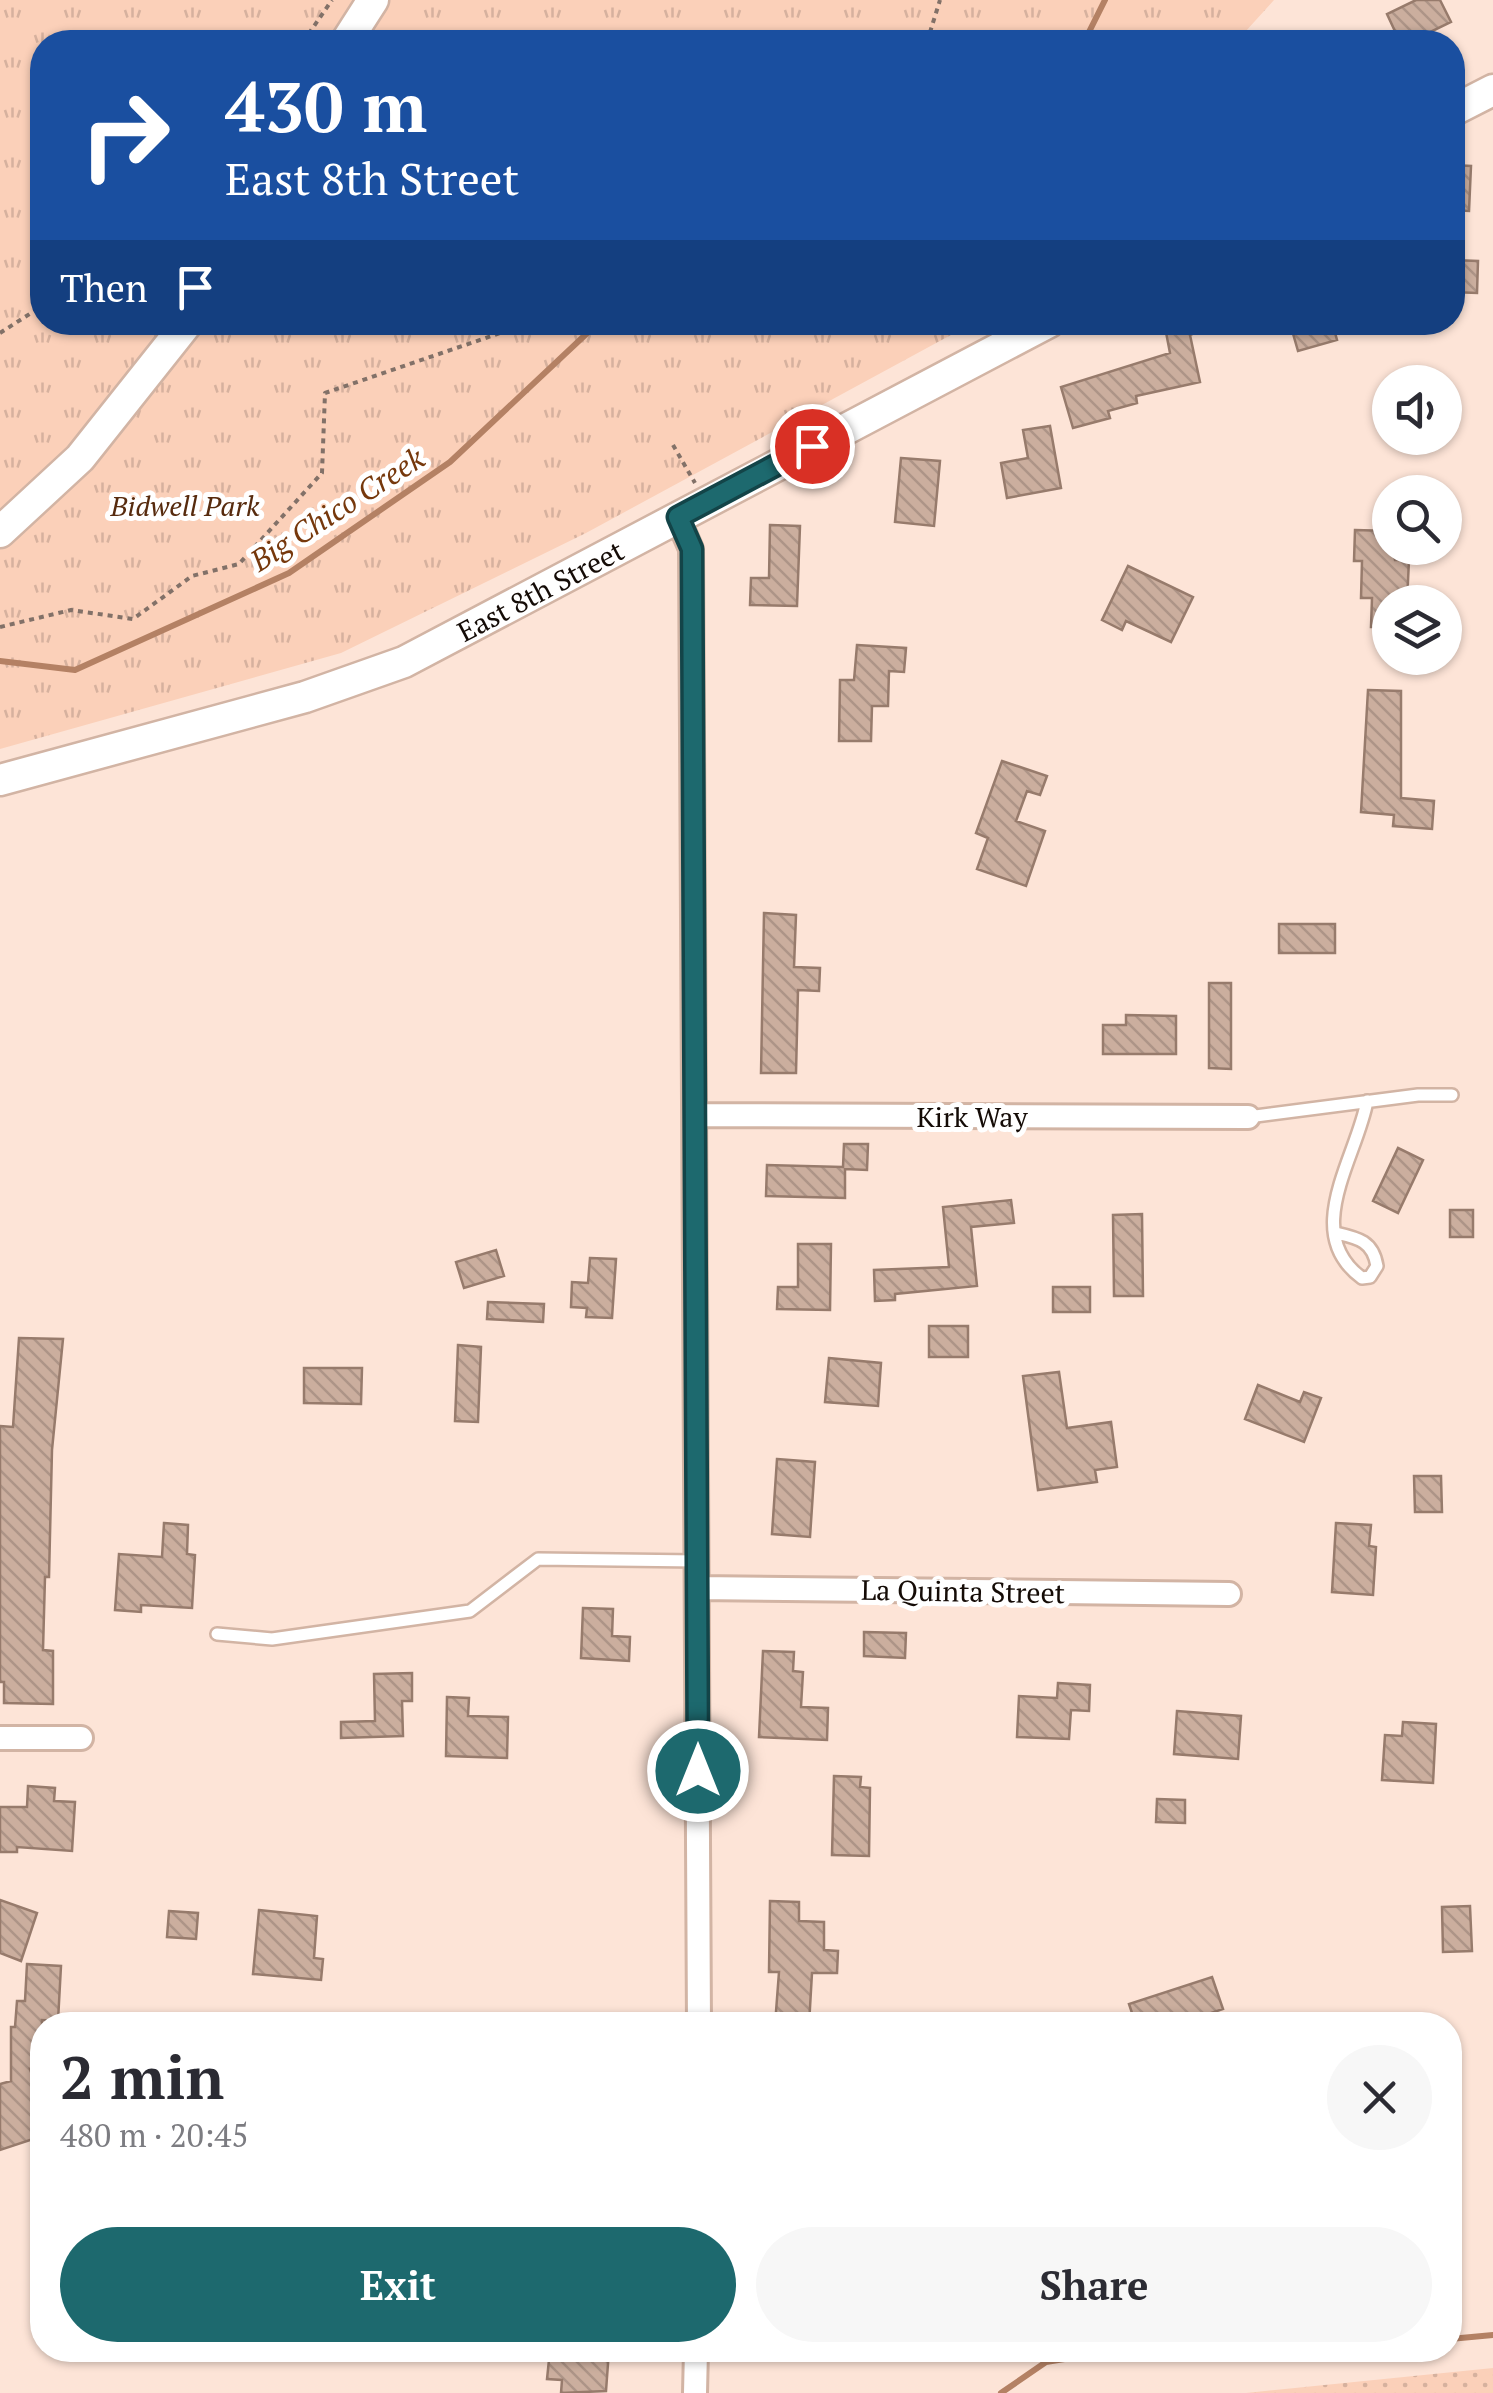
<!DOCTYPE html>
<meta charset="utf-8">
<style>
body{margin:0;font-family:"PT Serif",serif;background:#f7f7f7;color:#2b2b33;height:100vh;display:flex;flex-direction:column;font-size:38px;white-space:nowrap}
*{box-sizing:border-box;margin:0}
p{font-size:32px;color:#7c7c81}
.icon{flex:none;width:55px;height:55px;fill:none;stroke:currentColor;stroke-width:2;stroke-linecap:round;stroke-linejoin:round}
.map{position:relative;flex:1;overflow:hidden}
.sheet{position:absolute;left:30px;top:2012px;width:1432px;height:350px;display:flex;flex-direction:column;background:#fff;border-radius:40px;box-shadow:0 2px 8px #0004}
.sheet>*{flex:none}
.guide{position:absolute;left:30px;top:30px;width:1435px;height:305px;border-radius:40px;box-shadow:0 2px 8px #0004;background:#1a4fa0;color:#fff;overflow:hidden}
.controls{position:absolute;left:1372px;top:365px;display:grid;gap:20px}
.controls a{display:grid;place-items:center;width:90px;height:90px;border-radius:50%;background:#fff;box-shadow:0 2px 8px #0004;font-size:50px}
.pin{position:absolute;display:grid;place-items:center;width:85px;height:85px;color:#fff;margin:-42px;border:5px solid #fff;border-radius:50%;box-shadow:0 2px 10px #0007}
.me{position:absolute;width:110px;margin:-55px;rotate:0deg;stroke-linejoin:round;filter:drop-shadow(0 0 8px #0008)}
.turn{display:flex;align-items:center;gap:35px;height:210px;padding:0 30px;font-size:45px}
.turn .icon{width:130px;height:130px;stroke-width:2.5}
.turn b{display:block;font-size:70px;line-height:85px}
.then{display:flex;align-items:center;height:95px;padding:0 30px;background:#0003;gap:20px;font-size:38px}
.round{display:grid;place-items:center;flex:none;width:105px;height:105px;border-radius:52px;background:#f7f7f7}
.headline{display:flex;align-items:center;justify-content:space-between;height:170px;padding:0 30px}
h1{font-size:60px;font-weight:700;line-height:75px}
.action{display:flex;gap:20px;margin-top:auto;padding:20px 30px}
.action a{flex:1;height:115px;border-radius:60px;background:#1d696e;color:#fff;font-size:40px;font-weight:700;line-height:115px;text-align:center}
.action a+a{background:#f7f7f7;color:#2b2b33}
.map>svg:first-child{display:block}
</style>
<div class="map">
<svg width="1493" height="2393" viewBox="0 0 1493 2393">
<defs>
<pattern id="grass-dots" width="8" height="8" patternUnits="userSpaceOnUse" patternTransform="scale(2.5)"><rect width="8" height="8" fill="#fbd0b9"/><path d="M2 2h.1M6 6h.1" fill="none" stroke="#d6b19e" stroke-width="1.8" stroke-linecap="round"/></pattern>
<pattern id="park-tufts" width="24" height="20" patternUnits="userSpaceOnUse" patternTransform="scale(2.5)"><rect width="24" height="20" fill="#fbd0b9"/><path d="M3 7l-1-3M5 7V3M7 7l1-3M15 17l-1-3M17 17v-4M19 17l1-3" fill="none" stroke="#d6b19e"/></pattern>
<pattern id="building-back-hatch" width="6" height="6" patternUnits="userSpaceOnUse" patternTransform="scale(2.5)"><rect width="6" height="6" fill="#cbae9e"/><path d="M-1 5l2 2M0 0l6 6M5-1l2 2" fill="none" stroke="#ad9487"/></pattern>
</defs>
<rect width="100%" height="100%" fill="#fde4d7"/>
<path fill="url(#grass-dots)" d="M1493,2368V2393H1246Z"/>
<path fill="url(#park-tufts)" d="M0,0H1274L1236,42H42V322L973,323L586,533L341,653L0,749Z"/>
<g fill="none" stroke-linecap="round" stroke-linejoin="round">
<path stroke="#b48164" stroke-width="6" d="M1084,42L1105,0
M0,661L75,670L289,573L450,462L599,322
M1450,2339L1493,2335
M1001,2393L1046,2362L1120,2350"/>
</g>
<path fill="url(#building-back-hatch)" stroke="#977b6c" stroke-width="2.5" d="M1416,0H1440L1451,22L1426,34L1430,42H1400L1387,14Z
M1452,165L1471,166L1469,211L1452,210Z
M1452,260L1478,261L1477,293L1452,292Z
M1164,322H1217L1190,335L1200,382L1136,396L1137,403L1108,411L1110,418L1073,428L1061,387L1170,353Z
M1318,322H1332L1337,340L1298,351L1292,330Z
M1050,426L1061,488L1007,498L1001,463L1028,458L1023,430Z
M901,458L940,461L934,526L895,522Z
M770,525L800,526L797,606L750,605L751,578H769Z
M1355,530L1390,531L1395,560H1409L1407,602H1390V627H1371L1372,598H1361L1362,561H1354Z
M1128,566L1193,597L1171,642L1126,621L1122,630L1102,620Z
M857,645L906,648L904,672L889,671L888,706H872L871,741H839L840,680H854Z
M1368,690L1401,691V798L1434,801L1432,829L1393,826L1394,815L1361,812Z
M1002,761L1047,776L1040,795L1027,791L1016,821L1045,831L1026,886L977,869L988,838L976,833Z
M764,913L796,915L794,967L820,968L819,991L798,990L796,1073H761Z
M1279,924H1335V953H1279Z
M1209,983H1231V1069L1209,1068Z
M1126,1015L1176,1016V1054H1103V1025H1126Z
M844,1144H868L867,1170L845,1169V1198L766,1196L767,1165L843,1167Z
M1398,1148L1423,1160L1398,1213L1373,1201Z
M1011,1200L1014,1223L971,1227L977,1286L895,1294V1300L875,1301L874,1270L949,1267L943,1207Z
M1450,1210H1473V1237H1450Z
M1142,1214L1143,1296H1114L1113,1215Z
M798,1244H831L830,1310L777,1309L778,1287H798Z
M496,1250L504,1276L464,1288L456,1262Z
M590,1258L616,1259L612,1318L586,1317L587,1308L571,1307L572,1282L588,1283Z
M1053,1287H1090V1312H1053Z
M488,1302L544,1304L543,1322L487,1319Z
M929,1326H968V1357H929Z
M19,1338L63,1339L52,1450L49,1577H45L43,1650L53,1651V1704L4,1703V1682H0V1426L13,1427Z
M458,1345L481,1347L478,1422L455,1421Z
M829,1358L881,1363L878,1406L825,1402Z
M304,1368H362L361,1404L304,1403Z
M1059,1372L1067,1428L1111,1422L1117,1467L1095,1470L1097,1482L1038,1490L1023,1376Z
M1258,1385L1300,1402L1304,1392L1321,1398L1304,1442L1245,1419Z
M777,1459L815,1462L810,1537L772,1534Z
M1414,1476H1441L1442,1512H1415Z
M164,1523L188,1525L187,1554L195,1555L192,1608L141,1605V1612L115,1610L119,1554L162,1557Z
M1336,1523L1371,1525L1369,1546L1376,1547L1373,1595L1332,1592Z
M583,1608L613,1609L612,1636L630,1637L629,1661L581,1658Z
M864,1632L906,1633L905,1658L864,1656Z
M763,1651L794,1652L793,1671L803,1672L801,1707L828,1708L827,1740L759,1737Z
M412,1673V1701H402L403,1736L341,1738V1722L375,1721L374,1674Z
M1058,1683L1090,1685L1089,1711L1071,1710L1069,1739L1017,1737L1019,1696L1057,1698Z
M447,1697L469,1698L468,1716L508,1717L507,1758L446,1756Z
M1177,1711L1241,1716L1238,1759L1174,1754Z
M1403,1722L1436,1724L1433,1783L1382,1780L1385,1735L1402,1736Z
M834,1776L861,1777L860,1787L870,1788L869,1856L832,1855Z
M28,1786L55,1788L54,1801L75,1802L72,1851L17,1847V1852H0V1807H27Z
M1157,1799L1185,1800V1823L1156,1822Z
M0,1900L37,1913L21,1961L0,1953Z
M770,1901L799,1902V1921L824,1922V1950L838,1951L837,1973H812L809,2025H775L779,1972H769Z
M1470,1906L1472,1951L1443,1952L1442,1907Z
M259,1910L317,1916L314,1958L323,1959L321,1980L253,1974Z
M169,1911L198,1913L196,1939L167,1937Z
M27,1964L61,1966L58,2021L42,2020V2070L30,2069L42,2106V2136L0,2150V2084L11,2081V2027H15L17,2001H25Z
M1212,1977L1223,2009L1176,2025H1136L1129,2004Z
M550,2350H609L606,2391L561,2393L562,2380L547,2379Z"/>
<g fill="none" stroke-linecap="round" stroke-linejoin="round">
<g stroke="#d2b4a4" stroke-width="16">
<path id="lane" d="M1248,1117L1418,1095H1452
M1336,1233C1358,1238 1373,1241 1377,1266L1370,1277L1362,1278C1300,1233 1357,1157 1367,1101
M217,1634L272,1639L470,1611L538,1559L697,1561"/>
</g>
<g stroke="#d2b4a4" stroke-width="28">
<path id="street" d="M677,517L691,549L699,2025
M695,1115L1248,1117
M697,1588L1229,1594
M0,1738H81
M695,2393L696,2350"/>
</g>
<g stroke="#d2b4a4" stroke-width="35">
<g id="secondary">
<path d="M346,42L373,0"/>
<path d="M1452,111L1493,90"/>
<path d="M0,532L80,458L188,322"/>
<path id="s1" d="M0,780L305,697L404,662L1049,322"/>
</g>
</g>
<path stroke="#827168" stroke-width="4" stroke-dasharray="5 5" stroke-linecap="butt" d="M303,42L332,0
M927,42L940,0
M0,333L42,306
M673,445L695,483
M0,627L71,610L133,619L192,576L239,564L322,473L325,393L506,331L508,322"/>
<use href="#lane" stroke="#fff" stroke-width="11"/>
<use href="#street" stroke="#fff" stroke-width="22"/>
<use href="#secondary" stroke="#fff" stroke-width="30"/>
</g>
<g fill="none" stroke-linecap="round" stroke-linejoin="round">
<g stroke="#134448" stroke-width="25">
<path id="route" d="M698,1771L692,549L678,517L812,446"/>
</g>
<use href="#route" stroke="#1d696e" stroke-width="18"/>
</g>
<g text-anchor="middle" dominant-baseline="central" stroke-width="10" stroke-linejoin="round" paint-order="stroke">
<g font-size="28" font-style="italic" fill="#572b0e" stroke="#fff">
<text x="185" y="505">Bidwell Park</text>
</g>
<g font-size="28" fill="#140b06" stroke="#fff">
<text stroke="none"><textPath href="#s1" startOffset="575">East 8th Street</textPath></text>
<text x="972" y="1116">Kirk Way</text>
<text transform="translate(963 1591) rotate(1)">La Quinta Street</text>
</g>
<g font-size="30" font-style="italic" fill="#76380c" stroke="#fff">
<text transform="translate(337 509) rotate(-33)">Big Chico Creek</text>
</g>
</g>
</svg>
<div class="controls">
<a><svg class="icon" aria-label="sound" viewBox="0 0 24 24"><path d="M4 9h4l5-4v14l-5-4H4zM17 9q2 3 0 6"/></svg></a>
<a><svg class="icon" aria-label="search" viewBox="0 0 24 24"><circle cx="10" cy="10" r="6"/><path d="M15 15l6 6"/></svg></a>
<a><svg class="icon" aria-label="layers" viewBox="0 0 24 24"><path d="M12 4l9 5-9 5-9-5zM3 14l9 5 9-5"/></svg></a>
</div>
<div class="pin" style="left:812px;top:446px;background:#d93025"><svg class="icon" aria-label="arrive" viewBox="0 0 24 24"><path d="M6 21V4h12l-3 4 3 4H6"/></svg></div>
<svg class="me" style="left:698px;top:1771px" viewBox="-20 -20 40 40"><circle r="17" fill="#1d696e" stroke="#fff" stroke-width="3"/><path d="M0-11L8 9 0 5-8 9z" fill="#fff"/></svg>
<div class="guide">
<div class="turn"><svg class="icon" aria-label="right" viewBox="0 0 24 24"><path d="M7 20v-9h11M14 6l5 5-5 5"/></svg><div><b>430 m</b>East 8th Street</div></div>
<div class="then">Then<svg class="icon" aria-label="arrive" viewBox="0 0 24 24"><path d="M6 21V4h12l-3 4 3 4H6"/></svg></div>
</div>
<section class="sheet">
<div class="headline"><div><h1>2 min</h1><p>480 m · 20:45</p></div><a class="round"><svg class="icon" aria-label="close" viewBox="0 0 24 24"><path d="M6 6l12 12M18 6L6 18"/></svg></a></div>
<div class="action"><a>Exit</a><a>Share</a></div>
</section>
</div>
